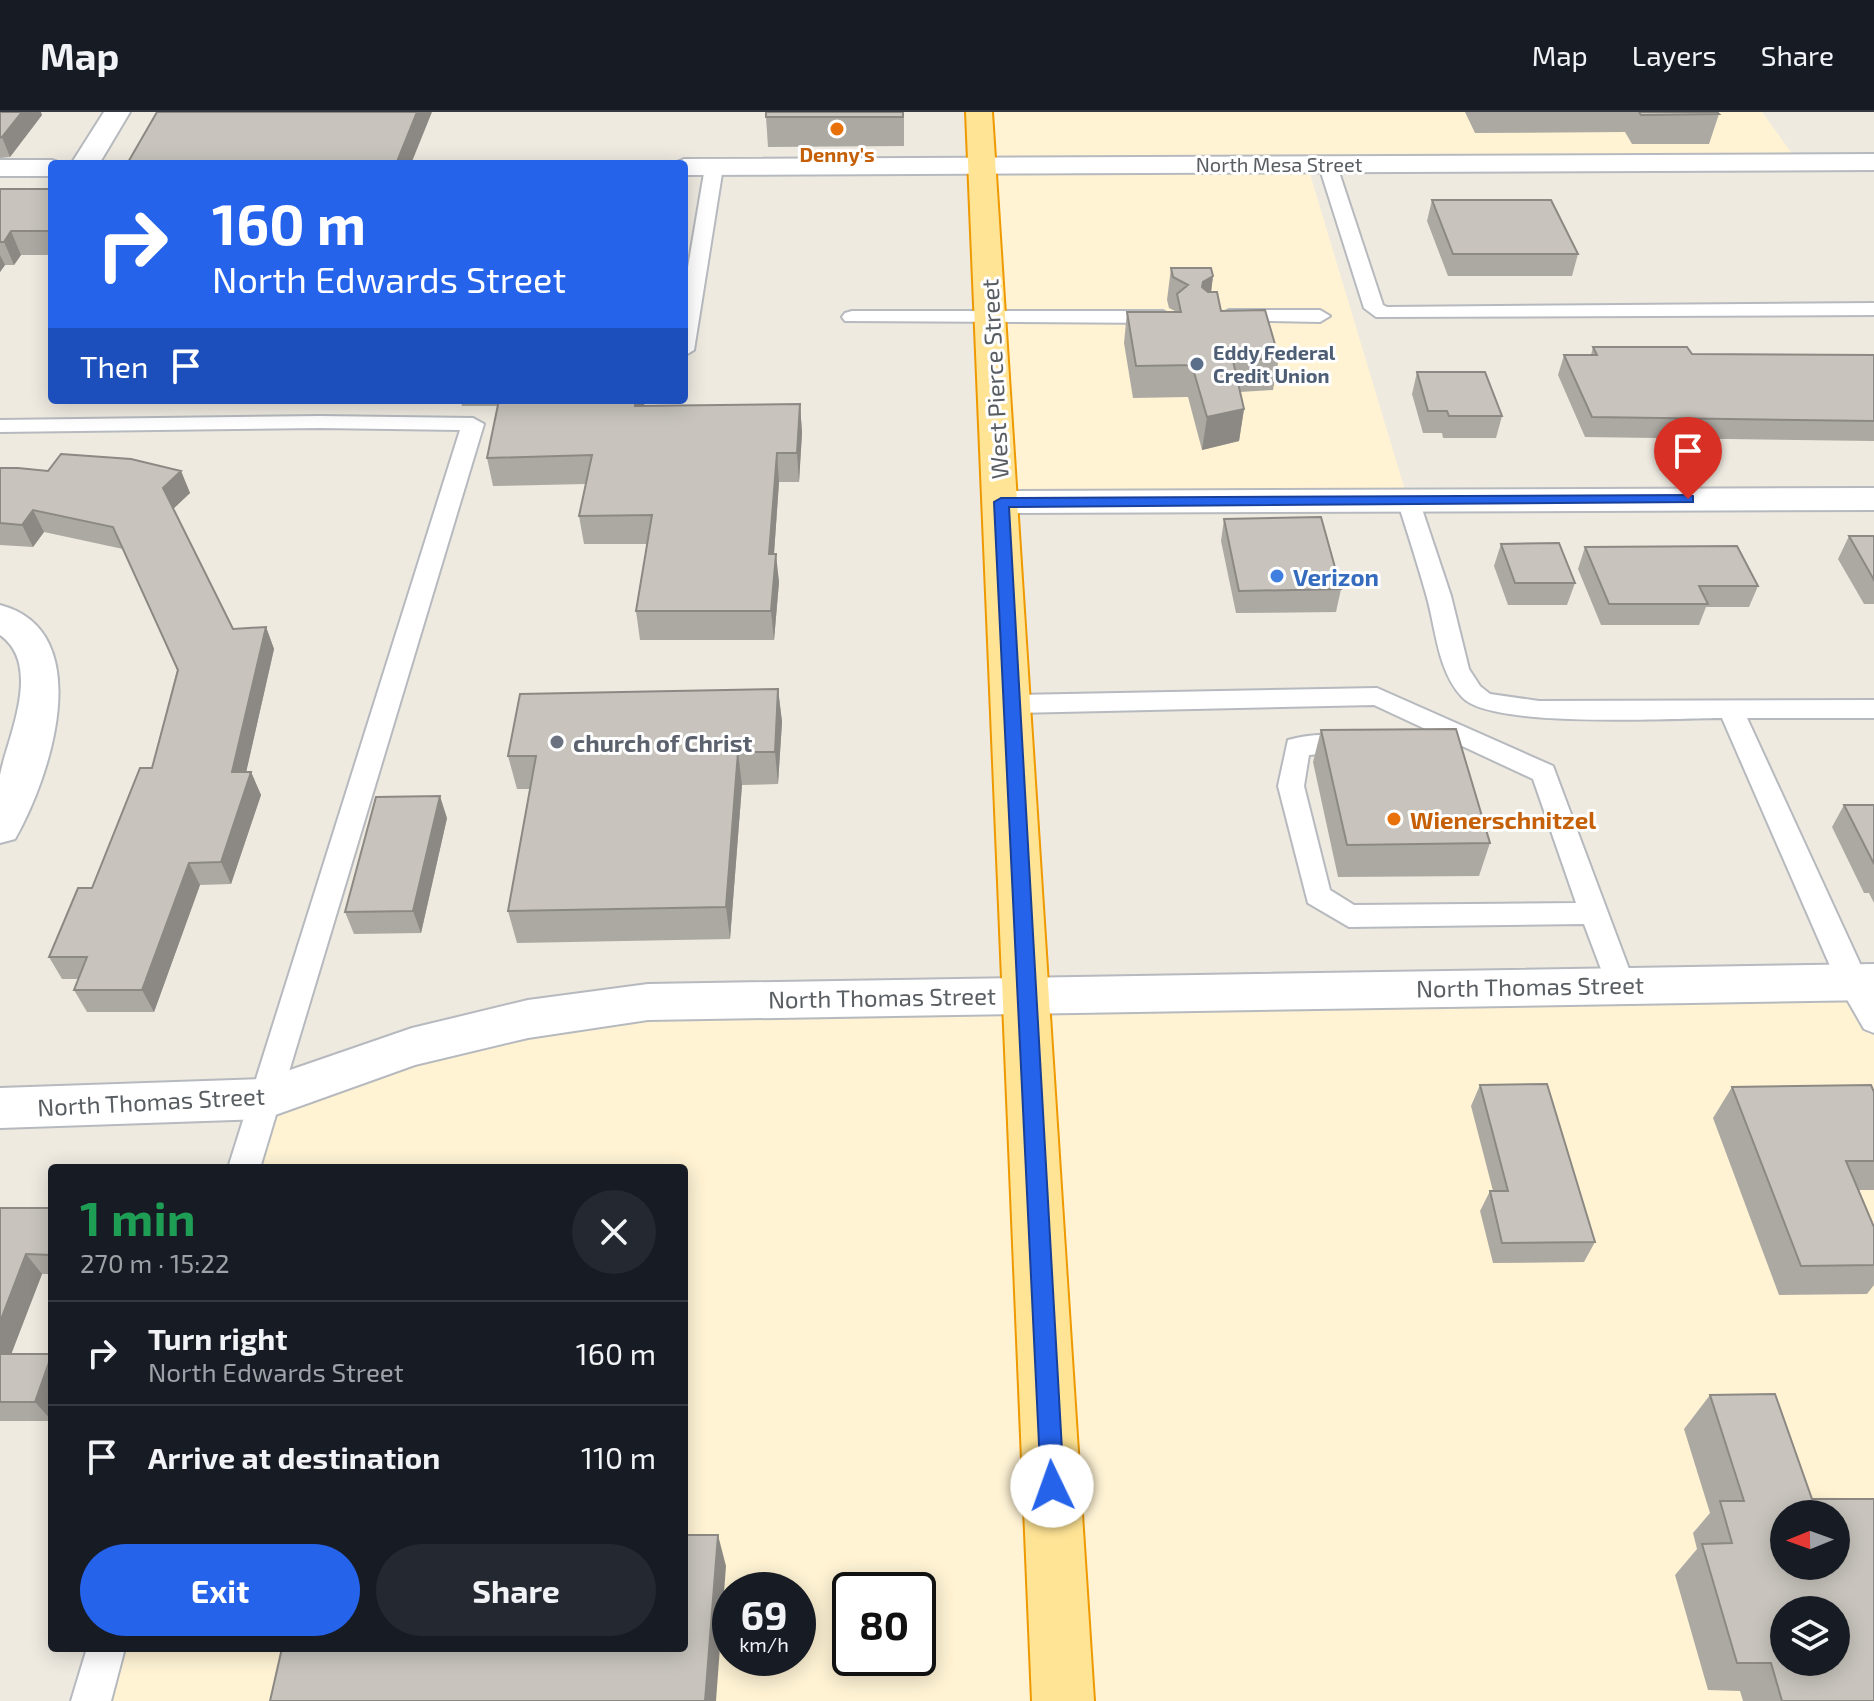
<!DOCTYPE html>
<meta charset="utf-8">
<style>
body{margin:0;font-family:"Exo 2",sans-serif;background:#242831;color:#f1f3f6;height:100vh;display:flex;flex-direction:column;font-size:30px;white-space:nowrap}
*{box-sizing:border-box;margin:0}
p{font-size:26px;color:#9ea1a6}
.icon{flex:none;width:44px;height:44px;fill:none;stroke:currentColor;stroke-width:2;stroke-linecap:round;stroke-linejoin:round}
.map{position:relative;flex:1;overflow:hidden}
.panel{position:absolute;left:48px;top:1052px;width:640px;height:488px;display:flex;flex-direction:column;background:#171b24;border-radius:8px;box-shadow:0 4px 20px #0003}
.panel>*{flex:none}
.hud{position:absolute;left:48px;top:48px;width:640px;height:244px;border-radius:8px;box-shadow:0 4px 20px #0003;background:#2563eb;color:#fff;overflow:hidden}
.needle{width:52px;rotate:269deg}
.controls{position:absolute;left:1770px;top:1388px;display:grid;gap:16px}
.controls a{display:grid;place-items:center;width:80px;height:80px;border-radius:50%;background:#171b24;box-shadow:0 4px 20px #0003;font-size:40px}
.speed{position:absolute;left:712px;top:1460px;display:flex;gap:16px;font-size:40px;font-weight:700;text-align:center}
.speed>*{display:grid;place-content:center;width:104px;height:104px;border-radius:50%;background:#171b24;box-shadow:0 4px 20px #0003;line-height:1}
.speed small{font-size:20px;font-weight:400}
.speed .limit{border:4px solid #111;border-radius:12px;background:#fff;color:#111}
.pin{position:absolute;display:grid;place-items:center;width:68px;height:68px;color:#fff;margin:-82px -34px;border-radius:50% 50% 50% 0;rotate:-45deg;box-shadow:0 0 8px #0007}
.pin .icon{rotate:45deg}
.me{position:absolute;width:88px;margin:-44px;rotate:357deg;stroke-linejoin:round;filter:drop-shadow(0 0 6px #0008)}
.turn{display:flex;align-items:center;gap:28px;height:168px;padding:0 32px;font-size:36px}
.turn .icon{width:104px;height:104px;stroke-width:2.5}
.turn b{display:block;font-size:56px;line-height:68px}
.then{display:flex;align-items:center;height:76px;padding:0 32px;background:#0003;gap:16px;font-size:30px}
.round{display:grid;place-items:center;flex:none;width:84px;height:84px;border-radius:42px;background:#242831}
.head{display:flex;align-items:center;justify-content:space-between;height:136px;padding:0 32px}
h1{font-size:48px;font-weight:700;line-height:60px;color:#1e9e55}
.primary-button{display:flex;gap:16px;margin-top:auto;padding:16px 32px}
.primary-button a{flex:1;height:92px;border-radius:48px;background:#2563eb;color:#fff;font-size:32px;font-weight:700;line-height:92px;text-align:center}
.primary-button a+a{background:#242831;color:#f1f3f6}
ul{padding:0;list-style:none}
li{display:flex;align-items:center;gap:24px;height:104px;padding:0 32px;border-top:2px solid #363941}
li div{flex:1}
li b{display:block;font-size:30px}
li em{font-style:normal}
header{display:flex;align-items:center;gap:48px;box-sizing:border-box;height:112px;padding:0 40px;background:#171b24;border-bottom:2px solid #363941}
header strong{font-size:38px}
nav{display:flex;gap:44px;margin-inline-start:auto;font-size:28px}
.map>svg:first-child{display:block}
</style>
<header>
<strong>Map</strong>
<nav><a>Map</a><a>Layers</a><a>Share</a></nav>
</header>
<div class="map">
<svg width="1874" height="1589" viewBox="0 0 1874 1589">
<rect width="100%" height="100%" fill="#eeeae0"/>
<path fill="#fff3d4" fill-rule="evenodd" d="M979,0H1762L1798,50L1307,52L1408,388L1001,390Z
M1852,870L1874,909V1589H91L106,1536H684V1056H244L264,987L528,907ZM1784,1402H1836V1454H1784ZM730,1478H798V1546H730ZM850,1478H918V1546H850ZM1784,1498H1836V1550H1784Z"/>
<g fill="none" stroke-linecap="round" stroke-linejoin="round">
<g stroke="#b6b9be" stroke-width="4">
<path id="service" d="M1327,46L1336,51L1383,193L1387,195L1874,191V203L1376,205L1364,196L1318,51Z
M714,50L723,55L694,238L684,244V179L705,55Z
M1229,198H1320L1330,204L1320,210L1222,208L1219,204Z
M852,199H1163L1173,205L1163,211L845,209L842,205L845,201Z
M320,304L473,306L484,312L260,1056H228L460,318L320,316L0,320V308Z
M1408,381L1419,388L1451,484L1469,557L1480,574L1490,582L1539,589L1874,588V606H1747L1874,882V921L1864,917L1837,870L1722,606C1675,606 1490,617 1462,585C1437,558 1436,516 1426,482C1417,450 1407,419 1397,388Z
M1377,576L1553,654L1635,873L1630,881L1620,884L1610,881L1584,812L1349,815L1308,791L1278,674L1288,628C1308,622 1342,620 1362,626L1366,632L1362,638L1309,643L1304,674L1330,778L1354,793L1576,791L1533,667L1374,593L1012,601L1003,598L999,592L1003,586L1012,583Z
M87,1536H125L111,1589H71Z"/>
</g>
<g stroke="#b6b9be" stroke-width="4">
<path id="minor" d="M104,0H130L99,52H71Z
M1874,376V398L1001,401L989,397L983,390L989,383L1001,379Z
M0,493C99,519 50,666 15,727L0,731C0,710 0,684 0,663C8,624 43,553 0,523Z
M1874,852V888L648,908L528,926L415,953L264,1007L0,1016V976L264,967L412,916L528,888L648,872Z"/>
</g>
<g stroke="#b6b9be" stroke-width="4">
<path id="tertiary" d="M1874,42V58L684,63V52H672L684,47Z
M0,48H52L63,52H52V64H0Z"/>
</g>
<g stroke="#e90" stroke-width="4">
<path id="trunk" d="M966,0H992L1094,1589H1032Z"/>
</g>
<use href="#service" fill="#fff" fill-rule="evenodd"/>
<use href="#minor" fill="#fff" fill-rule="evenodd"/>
<use href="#tertiary" fill="#fff" fill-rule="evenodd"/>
<use href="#trunk" fill="#ffe495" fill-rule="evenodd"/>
</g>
<path fill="#aca9a3" d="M0,0L42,3L10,45L0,46Z
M904,0V34L768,35L766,5Z
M1465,0H1717L1719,2L1709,32H1632L1625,20L1475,21Z
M0,77H52V143H21L14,153H5L0,160Z
M1432,88L1578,142L1572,164H1448L1427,109Z
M1171,156L1213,164L1211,180L1221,199L1279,246L1273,278L1240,280L1244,297L1239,329L1202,338L1188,285L1133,286L1124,231L1127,200L1175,199L1169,196L1167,188Z
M1593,235L1692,242L1874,243V329L1585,325L1558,263L1564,243H1591Z
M1417,260L1502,304L1496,326H1443L1442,321H1423L1412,282Z
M460,288H645L644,294L800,292L802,321L799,370H779L774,442L779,470L774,528H640L636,499L647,432H584L579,404L586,372L493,374L487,346L498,294H462Z
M0,356L48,359H181L190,381L173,397L233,517L266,515L274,537L246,660H251L261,683L231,772L200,773L154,900H87L74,878L79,867H62L49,845L92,776L152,656L177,558L123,437L44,420L33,435L0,433Z
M1224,407L1341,477L1336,500L1236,501L1221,429Z
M1849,424H1874V492H1864L1838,447Z
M1501,432L1575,471L1567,493H1508L1494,454Z
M1585,435L1758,474L1749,495H1706L1699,513H1601L1578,457Z
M778,577L782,610L778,672L742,673L730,827L517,831L508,799L531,677H517L508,644Z
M1321,618L1490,731L1479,764L1338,765L1313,650Z
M1844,693H1874V791L1869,781H1864L1832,715Z
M447,706L421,821L354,822L345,800Z
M1480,973L1595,1130L1584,1150L1493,1151L1480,1099L1490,1079H1493L1471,994Z
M1732,975L1874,980V1078H1859L1874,1115V1173L1867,1182L1779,1183L1713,1006Z
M0,1096H52V1162H42L11,1242L52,1309H0Z
M1710,1283L1874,1589H1743L1740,1579L1708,1578L1675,1463L1697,1437L1693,1421L1710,1401L1684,1317Z"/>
<path fill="#8c8984" d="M21,0H41L42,3L10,45L2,25Z
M417,0H432L411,52H396Z
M11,119L21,143L14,153L4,130Z
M0,143L5,153L0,160Z
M1213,164L1209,196L1199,201L1203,170Z
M636,288H645L639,322L635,294Z
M800,292L802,321L799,370L797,341Z
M1244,297L1239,329L1202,338L1207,305Z
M777,341L779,370L772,470L769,442Z
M181,359L190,381L172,398L163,376Z
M33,398L44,420L33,435L22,413Z
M776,442L779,470L774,528L771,499Z
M266,515L274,537L241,683L232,660Z
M778,577L782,610L778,672L775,640Z
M738,640L742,673L730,827L726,795Z
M251,660L261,683L231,772L221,750Z
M440,684L447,706L421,821L413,799Z
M189,751L200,773L154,900L142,878Z
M26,1142L42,1162L4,1261L0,1257V1210Z
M52,1245V1309L35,1290Z
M718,1423L726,1454L716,1589H705Z"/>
<path fill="#c8c4bd" stroke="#8c8984" stroke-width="2" fill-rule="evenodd" d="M0,0H22L2,25L0,26Z
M157,0H417L396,52H127Z
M766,0H903V5H766Z
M1639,0H1717L1719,2L1641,3Z
M0,77H52V119H11L4,130H0Z
M1432,88H1551L1578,142H1453Z
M1171,156H1211L1213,164L1203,170L1202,175L1208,180H1217L1221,199L1265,198L1279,246L1233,249L1244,297L1207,305L1191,250L1192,253L1136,254L1127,200H1181L1177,182L1188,173L1173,165Z
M1593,235H1687L1692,242L1874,243V309L1592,305L1564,243H1597Z
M1417,260H1485L1502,304H1449L1447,299H1428Z
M499,288H636L635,294L800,292L797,341H777L769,442H776L771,499H636L652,403L579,404L592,343L487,346Z
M61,342L131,347L181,359L163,376L233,517L266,515L232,660H251L221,750L189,751L142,878H74L87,845H49L78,776H92L140,656H152L178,558L113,415L33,398L22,413L0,411V356H18L48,359Z
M1321,405L1341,477L1239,479L1224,407Z
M1849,424H1874V468Z
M1559,431L1575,471H1515L1501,432Z
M1737,434L1758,474H1699L1708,492H1609L1585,435Z
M778,577L775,640H738L726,795L508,799L536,644H508L520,582Z
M1456,617L1490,731L1347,733L1321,618Z
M440,684L413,799L345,800L376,685Z
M1844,693H1874V752Z
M1547,972L1595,1130L1502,1131L1490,1079H1508L1480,973Z
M1871,973L1874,980V1049H1846L1874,1115V1153L1801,1154L1732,975Z
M0,1096H52V1143L26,1142L0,1210Z
M0,1242H52L35,1290H0Z
M1775,1282L1812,1387H1874V1589H1782L1771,1551H1737L1702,1432L1732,1431L1720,1389H1744L1710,1283ZM1784,1402H1836V1454H1784ZM1784,1498H1836V1550H1784Z
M684,1423H718L705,1589H270L282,1536H684Z"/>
<path fill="#2563eb" stroke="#184099" stroke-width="2" d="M1688,383L1693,384V390L1009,395L1064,1374L1061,1382L1052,1385L1044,1382L1041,1374L994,390L1001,386Z"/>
<g fill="#e8710a" stroke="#fff" stroke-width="3">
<circle cx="837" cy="17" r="8"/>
<circle cx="1394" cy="707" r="8"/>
</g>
<circle fill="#5c6f8a" stroke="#fff" stroke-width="3" cx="1197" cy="252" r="8"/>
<circle fill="#3f7fe0" stroke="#fff" stroke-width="3" cx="1277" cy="464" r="8"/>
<circle fill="#6b7280" stroke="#fff" stroke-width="3" cx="557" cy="630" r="8"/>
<g text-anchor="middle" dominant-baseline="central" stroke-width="6" stroke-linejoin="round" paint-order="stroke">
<g font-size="20" font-weight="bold" fill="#c56008" stroke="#fff">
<text x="837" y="42">Denny's</text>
</g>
<g font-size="20" fill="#595e63" stroke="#fff">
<text x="1279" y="52">North Mesa Street</text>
</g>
<g font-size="20" font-weight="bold" fill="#4e5e75" stroke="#fff" text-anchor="start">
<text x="1213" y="240">Eddy Federal<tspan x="1213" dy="23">Credit Union</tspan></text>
</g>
<g font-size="24" fill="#595e63" stroke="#fff">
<text transform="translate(994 267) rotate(-93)">West Pierce Street</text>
<text transform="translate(1530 874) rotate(-1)">North Thomas Street</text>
<text transform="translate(882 885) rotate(-1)">North Thomas Street</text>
<text transform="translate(151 989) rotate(-3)">North Thomas Street</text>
</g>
<g font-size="24" font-weight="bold" fill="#366cbe" stroke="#fff" text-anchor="start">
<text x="1293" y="464">Verizon</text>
</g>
<g font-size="24" font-weight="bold" fill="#5b616d" stroke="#fff" text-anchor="start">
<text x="573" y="630">church of Christ</text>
</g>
<g font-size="24" font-weight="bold" fill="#c56008" stroke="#fff" text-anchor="start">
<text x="1410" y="707">Wienerschnitzel</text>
</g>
</g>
</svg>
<div class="controls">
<a><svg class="needle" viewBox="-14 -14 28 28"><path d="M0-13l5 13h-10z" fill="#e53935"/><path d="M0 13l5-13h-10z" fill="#9ea1a6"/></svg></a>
<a><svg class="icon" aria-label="layers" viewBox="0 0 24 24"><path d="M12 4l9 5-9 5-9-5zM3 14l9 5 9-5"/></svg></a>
</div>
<div class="speed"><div>69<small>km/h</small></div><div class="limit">80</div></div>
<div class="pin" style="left:1688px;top:387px;background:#d93025"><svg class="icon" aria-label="arrive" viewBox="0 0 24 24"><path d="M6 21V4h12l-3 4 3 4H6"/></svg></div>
<svg class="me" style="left:1052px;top:1374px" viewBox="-20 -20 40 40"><circle r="19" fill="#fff"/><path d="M0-13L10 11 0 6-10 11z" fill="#2563eb"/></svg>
<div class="hud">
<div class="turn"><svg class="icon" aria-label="right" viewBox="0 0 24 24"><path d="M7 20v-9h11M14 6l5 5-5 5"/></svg><div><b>160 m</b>North Edwards Street</div></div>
<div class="then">Then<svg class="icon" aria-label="arrive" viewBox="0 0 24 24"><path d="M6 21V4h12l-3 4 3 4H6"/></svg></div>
</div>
<section class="panel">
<div class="head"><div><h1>1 min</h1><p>270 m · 15:22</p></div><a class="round"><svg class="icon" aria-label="close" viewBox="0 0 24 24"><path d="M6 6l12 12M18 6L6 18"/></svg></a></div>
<ul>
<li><svg class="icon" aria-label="right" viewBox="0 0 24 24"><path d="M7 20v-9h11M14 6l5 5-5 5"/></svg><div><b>Turn right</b><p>North Edwards Street</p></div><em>160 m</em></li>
<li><svg class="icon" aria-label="arrive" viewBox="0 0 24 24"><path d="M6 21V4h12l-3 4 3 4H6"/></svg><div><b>Arrive at destination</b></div><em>110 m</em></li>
</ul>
<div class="primary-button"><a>Exit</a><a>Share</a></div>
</section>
</div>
